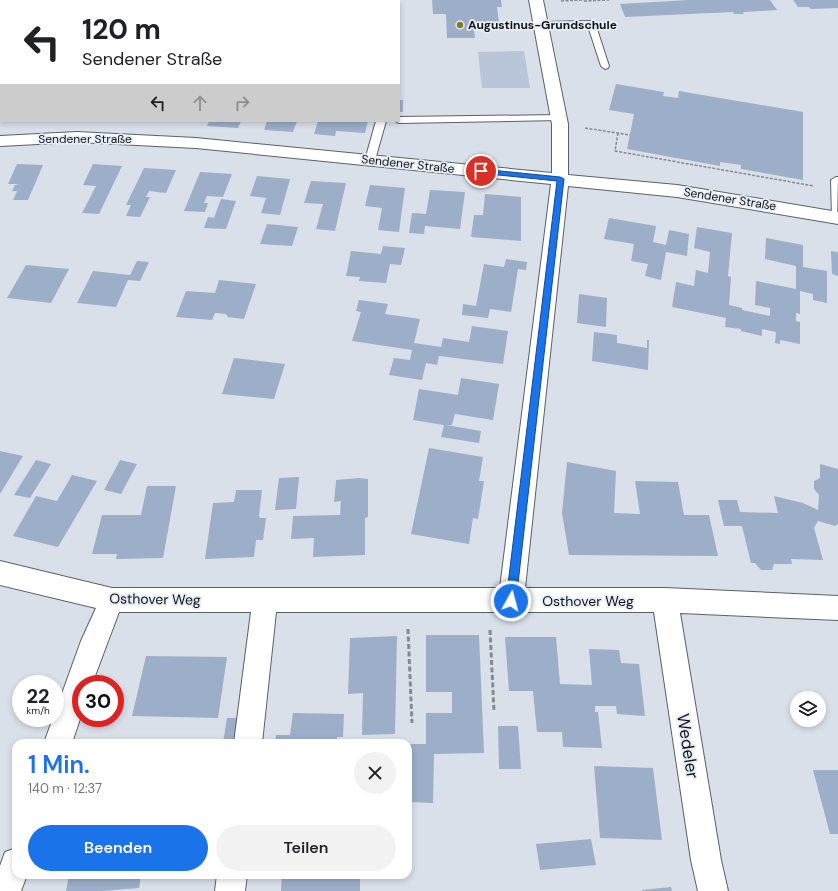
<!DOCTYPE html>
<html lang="de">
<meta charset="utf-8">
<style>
body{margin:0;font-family:"DM Sans",sans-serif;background:#f2f2f2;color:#202124;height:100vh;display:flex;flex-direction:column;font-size:15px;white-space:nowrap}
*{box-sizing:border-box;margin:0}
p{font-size:13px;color:#757577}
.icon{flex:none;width:22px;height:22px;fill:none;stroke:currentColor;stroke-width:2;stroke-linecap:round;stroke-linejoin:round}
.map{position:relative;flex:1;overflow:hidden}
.sheet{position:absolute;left:12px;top:739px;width:400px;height:140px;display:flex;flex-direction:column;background:#fff;border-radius:12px;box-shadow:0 2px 6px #0003}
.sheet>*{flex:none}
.banner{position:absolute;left:0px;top:0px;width:400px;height:122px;box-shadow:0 2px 6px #0003;background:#fff;color:#202124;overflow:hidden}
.fabs{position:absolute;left:790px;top:691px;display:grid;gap:8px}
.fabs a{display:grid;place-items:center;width:36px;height:36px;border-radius:50%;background:#fff;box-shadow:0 2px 6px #0003;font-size:20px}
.speed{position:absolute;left:12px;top:675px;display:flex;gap:8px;font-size:20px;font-weight:700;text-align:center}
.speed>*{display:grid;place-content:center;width:52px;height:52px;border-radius:50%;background:#fff;box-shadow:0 2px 6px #0003;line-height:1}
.speed small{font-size:10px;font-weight:400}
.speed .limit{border:6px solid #d22;background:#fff;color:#111}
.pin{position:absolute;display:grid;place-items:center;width:34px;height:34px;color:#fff;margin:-17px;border:2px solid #fff;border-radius:50%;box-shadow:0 1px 4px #0007}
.me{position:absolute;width:44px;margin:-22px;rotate:7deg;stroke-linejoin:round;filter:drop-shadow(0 0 3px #0008)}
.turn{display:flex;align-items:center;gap:14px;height:84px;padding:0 16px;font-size:18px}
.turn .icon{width:52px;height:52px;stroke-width:2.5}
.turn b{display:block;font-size:28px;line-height:34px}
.lanes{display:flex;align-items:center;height:38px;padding:0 16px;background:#0003;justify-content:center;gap:20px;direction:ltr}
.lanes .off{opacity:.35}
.round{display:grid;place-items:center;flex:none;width:42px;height:42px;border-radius:21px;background:#f2f2f2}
.overview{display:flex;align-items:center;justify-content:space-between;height:68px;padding:0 16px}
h1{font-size:24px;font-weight:600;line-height:30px;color:#1a73e8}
.primary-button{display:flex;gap:8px;margin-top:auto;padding:8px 16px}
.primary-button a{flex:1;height:46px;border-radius:24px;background:#1a73e8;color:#fff;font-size:16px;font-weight:600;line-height:46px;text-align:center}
.primary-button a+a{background:#f2f2f2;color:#202124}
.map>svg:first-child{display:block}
</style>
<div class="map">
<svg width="838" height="891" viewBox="0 0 838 891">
<rect width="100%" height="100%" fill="#dae0ea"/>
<path fill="#b9c6d9" d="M524,51L530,88H482L478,52Z"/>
<path fill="#9caec8" d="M432,0H501L502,7H497L499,23H473L475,38H447L446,14H433Z
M689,0H770L777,10L743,12L744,14H734L733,12L625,17L620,4Z
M793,0H838V8L811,9L809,7H798Z
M616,84L664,92L663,96L678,98L679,91L803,112V180L741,169V165L720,162V166L627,149L634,114L609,110Z
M399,100H403V112H399Z
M209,121H241L238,128L207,126Z
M267,121H297L293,132L264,130Z
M318,121H368L365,133L336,131L335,136L314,134Z
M17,164L43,165L28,200H13L17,191H12L15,185L20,184H8Z
M93,164L122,166L99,214L82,213L96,186L83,185Z
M144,168L176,170L166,193L149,191L146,197H150L140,217L126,216L131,205H126Z
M200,172L232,174L223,197L207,196L204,203H208L205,212L184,211Z
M257,176L290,179L280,215L261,213L266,198L250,196Z
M311,181L346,183L335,231L316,229L323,204L304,203Z
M370,185L405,188L399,232L378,230L382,208L365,206Z
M430,190L465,192L460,229L425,226L424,234L409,233L412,213L426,214Z
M485,194L521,197V241L471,237L474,215H483Z
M221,199L236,201L226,229L204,228L208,217L214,218Z
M609,218L656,226L653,242L666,245L669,230L689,234L687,256L666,252L661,280L645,276L648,264L631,261L634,244L604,239Z
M267,224L298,227L292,246L260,244Z
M697,227L732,233L728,276L731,277L729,305L742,308V310L770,316V308L755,305L756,281L796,289V266L765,259L766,238L803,245V267L827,271V303L813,300V294L800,291V314L796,313V321L800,322V344L780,340V344L775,343L776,332L762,329V336L741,331V329L725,327L726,318L672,307L676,282L694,286L696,270L708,273L710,252L694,248Z
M383,246L405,248L401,265L390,264L386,283L359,281L360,277L346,276L351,251L381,254Z
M831,251L838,252V276L832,274Z
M506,259L527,262L526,270L518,269L511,312L490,309L488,318L462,315L463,304L476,306L484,264L504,267Z
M137,261L149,262L140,281L128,280L116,307L77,303L93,271L130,275Z
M26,265L69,269L51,303L7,298Z
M219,280L256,284L244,319L228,317L226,314L215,313L212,320L176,317L186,291L215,293Z
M579,294L607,298L606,327L577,323Z
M359,300L388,304L385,314L420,319L414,343L441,347L443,338L469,342L472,326L508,331L503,364L439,356L437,365L426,363L422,380L389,375L394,358L410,360L412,350L352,341L361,312L356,311Z
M594,332L617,335V343L647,348V340H649L648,370L592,361Z
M234,358L285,364L274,399L222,394Z
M461,378L499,384L493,420L455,414L452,425H446L481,431L479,443L441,437L444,425L413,420L419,389L458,395Z
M429,448L483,457L479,481H484L478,519L473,518L469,544L411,534Z
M0,451L23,456L0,494Z
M36,460L51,464L30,498L14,495Z
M120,460L137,464L121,494L104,490Z
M567,462L616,471L614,513L640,514L635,481L678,482L684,515H709L718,556L569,555L562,513Z
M820,464L838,469V524L835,526L818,521L814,528L823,560L791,559L792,564H774L772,570H761L755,563H751L742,526H724L718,500H737L740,512L778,513L774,496L803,503L818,510L819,495L814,489V481L820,478Z
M72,475L97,481L58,547L13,536L36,496L57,501Z
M299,477L296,509L275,510L279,478Z
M359,478L368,479V517L365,518V555L313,557L314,538L291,539L293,516L340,515L341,501L334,502L336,480Z
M147,486H176L163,558L116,559L117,554H92L102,515H141Z
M236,490H262L259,516L260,518H266L263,540H256L254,557L205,559L213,503L234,502Z
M426,635H479L484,753L434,754L433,803L409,802V744H426V713H452V692H426Z
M397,636L395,734L362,735L363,693L348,694L350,638Z
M505,637H556L560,684L592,685L589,649L619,650L621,663L639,664L645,716L617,714L616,706H595V712H598L602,748L563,747L562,732H537L533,691H509Z
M146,656L227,657L218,718L132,716Z
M293,713L344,714L343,737H337V743H275L276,735H290Z
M227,718H245L241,743H223Z
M498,726H518L521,769H499Z
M594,766L653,768L662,840L600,838Z
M813,770H838V834H830Z
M591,839L596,865L540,870L536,844Z
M69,875H141L139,888L102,891H66Z
M282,875H360V891H281Z
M671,887L672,891H642V890Z"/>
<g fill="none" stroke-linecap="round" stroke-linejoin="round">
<g stroke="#5b6169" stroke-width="2">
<path id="service" d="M591,21L595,23L609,66L608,68L605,69L601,66L588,26H541L537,24L541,22Z
M559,115L564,118L562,120L399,123L395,121H399V117Z
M376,121H386L375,160L370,163L365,160Z
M836,177H838L837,222L832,218L831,180Z"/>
</g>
<g stroke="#5b6169" stroke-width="2">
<path id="minor" d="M529,0H543L568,124V175L677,185L838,212V224L677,197L568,186L525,588H665L838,596V620L680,613L721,860L728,891H698L691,860L654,612H276L262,743H234L251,612H119L92,684H81V716L72,743H44L53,718H55V713L81,641L96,608L0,585V561L112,588H500L551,184L196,148L77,142L0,146V136L77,132L196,138L552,173V124Z
M16,848V875H27L21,891H0V866L5,852Z
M217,875H247L245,891H215Z"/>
</g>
<path stroke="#858a91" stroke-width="1.5" stroke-dasharray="3 1.5" stroke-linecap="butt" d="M561,1L584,0
M584,1L609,0
M585,128L630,135
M618,133L615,151L814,186"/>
<path stroke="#858a91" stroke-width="3" stroke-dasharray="5 2.5" stroke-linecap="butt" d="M408,629L412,723
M490,630L494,711"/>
<use href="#service" fill="#fff" fill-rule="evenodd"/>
<use href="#minor" fill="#fff" fill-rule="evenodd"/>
</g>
<path fill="#1a73e8" stroke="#114b97" d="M481,169L560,177L564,179L516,601L515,604L511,606L507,604L506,601L557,181L479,173L478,171Z"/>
<circle fill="#7f7f28" stroke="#e7edf7" stroke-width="1.5" cx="460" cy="25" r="4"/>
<g text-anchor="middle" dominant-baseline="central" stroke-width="3.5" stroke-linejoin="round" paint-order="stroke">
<g font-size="12" font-weight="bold" fill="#101215" stroke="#e7edf7" text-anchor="start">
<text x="468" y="25">Augustinus-Grundschule</text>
</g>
<g font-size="12" fill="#101215" stroke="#e7edf7">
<text x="85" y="139">Sendener Straße</text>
<text transform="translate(408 164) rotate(6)">Sendener Straße</text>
<text transform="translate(730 199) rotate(9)">Sendener Straße</text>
</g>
<g font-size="14" fill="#101215" stroke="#e7edf7">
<text transform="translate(155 599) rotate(1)">Osthover Weg</text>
<text x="588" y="601">Osthover Weg</text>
</g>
<g font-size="17" fill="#101215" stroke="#e7edf7">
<text transform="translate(688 746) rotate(81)">Wedeler</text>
</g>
</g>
</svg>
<div class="fabs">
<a><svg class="icon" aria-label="layers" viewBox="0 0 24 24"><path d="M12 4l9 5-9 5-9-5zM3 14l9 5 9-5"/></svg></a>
</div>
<div class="speed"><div>22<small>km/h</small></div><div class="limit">30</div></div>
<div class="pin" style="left:481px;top:171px;background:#d93025"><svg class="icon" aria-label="arrive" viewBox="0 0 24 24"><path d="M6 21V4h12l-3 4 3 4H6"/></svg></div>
<svg class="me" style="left:511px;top:601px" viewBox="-20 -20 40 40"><circle r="17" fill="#1a73e8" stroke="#fff" stroke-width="3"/><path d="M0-11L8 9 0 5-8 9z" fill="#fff"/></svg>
<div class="banner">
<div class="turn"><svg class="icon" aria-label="left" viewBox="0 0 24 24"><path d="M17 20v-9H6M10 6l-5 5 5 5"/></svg><div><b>120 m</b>Sendener Straße</div></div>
<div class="lanes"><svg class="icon" aria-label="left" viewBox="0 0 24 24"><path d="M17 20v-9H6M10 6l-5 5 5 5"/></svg><svg class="icon off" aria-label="ahead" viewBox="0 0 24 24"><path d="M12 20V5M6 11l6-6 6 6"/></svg><svg class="icon off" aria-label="right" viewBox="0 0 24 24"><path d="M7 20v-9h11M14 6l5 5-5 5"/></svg></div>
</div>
<section class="sheet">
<div class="overview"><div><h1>1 Min.</h1><p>140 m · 12:37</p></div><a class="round"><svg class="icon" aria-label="close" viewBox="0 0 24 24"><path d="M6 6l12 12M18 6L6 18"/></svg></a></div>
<div class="primary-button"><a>Beenden</a><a>Teilen</a></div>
</section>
</div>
